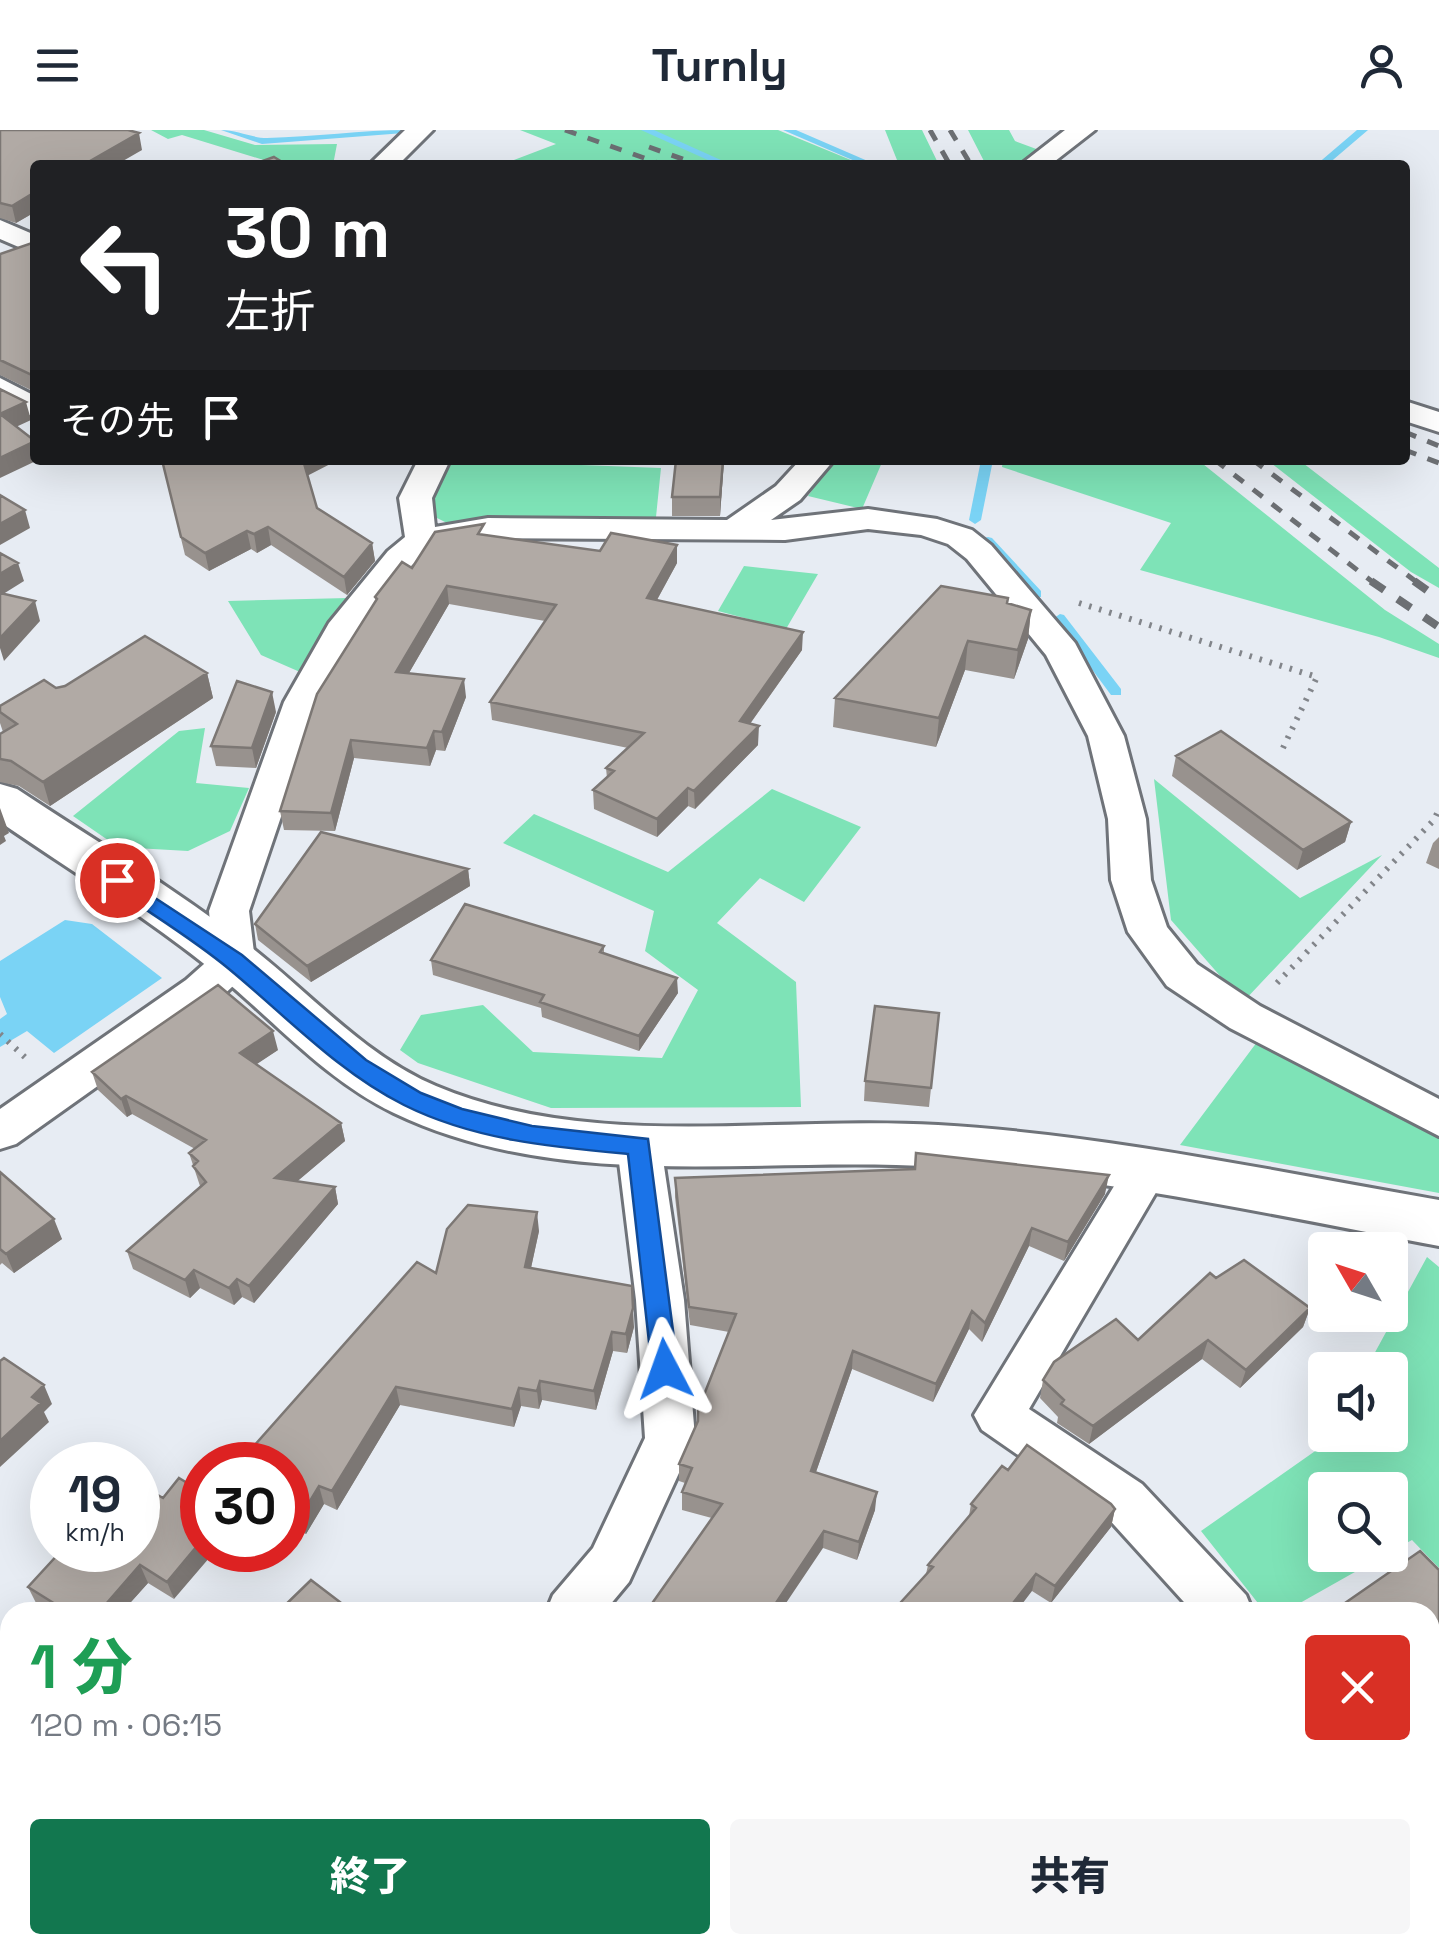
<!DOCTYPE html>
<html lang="ja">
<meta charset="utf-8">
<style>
body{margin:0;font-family:"Space Grotesk","Noto Sans JP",sans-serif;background:#f6f6f7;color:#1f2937;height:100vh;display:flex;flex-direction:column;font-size:38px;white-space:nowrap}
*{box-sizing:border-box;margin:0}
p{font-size:32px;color:#747a83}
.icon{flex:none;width:55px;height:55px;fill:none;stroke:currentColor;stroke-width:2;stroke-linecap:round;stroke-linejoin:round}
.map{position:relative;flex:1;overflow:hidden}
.panel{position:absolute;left:0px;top:1472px;width:1440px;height:352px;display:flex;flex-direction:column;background:#fff;border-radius:30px 30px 0 0;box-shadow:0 10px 40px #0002}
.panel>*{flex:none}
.hud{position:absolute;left:30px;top:30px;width:1380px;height:305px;border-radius:10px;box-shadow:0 10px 40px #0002;background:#202124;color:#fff;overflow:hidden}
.needle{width:65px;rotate:309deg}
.tools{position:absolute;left:1308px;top:1102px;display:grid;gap:20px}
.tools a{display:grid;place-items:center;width:100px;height:100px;border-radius:10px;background:#fff;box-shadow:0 10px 40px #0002;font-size:50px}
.speed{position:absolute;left:30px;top:1312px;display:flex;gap:20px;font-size:50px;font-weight:700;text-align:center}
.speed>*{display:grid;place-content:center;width:130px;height:130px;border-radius:50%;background:#fff;box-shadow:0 10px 40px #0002;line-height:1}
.speed small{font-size:25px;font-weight:400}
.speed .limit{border:15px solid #d22;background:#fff;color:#111}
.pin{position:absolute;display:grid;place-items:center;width:85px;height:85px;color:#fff;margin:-42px;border:5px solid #fff;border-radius:50%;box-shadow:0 2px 10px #0007}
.me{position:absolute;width:110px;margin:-55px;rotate:356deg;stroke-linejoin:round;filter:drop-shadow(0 0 8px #0008)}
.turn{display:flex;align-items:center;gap:35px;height:210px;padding:0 30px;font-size:45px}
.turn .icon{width:130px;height:130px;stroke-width:2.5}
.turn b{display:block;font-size:70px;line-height:85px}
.then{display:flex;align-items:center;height:95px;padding:0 30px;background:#0003;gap:20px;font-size:38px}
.round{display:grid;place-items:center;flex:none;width:105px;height:105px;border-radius:10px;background:#f6f6f7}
.summary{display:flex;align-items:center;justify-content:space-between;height:170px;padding:0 30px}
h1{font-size:60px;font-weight:800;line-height:75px;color:#1e9e55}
.button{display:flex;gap:20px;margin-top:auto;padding:20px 30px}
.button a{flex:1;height:115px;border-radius:10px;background:#12774f;color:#fff;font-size:40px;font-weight:800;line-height:115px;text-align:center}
.button a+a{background:#f6f6f7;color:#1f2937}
header{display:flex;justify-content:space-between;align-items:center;height:130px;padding:0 30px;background:#fff;font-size:45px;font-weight:800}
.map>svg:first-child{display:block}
</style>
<header><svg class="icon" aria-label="menu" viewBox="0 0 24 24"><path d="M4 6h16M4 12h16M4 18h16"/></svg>Turnly<svg class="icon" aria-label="person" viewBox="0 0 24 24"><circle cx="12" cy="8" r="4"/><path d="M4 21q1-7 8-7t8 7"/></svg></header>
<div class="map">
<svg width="1439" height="1823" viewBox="0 0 1439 1823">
<rect width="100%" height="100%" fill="#e7ecf3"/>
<path fill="#7ee3b7" d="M151,0H204L255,15L337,14L333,35H280L182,5L168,9Z
M520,0H778L863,35H501L556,14Z
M885,0H922L939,35H899Z
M968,0H1009L1015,11L1039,20L1023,35H986Z
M450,330L661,338L656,387L447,393L425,382Z
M833,330H883L862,379L808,366Z
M1003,330H1198L1385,480L1439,514V528L1379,507L1140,440L1171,393L1002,337Z
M1267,330H1299L1439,438V458L1411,442Z
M744,436L818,444L786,499L718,481Z
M348,468L300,542L261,525L228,471Z
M205,598L196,653L249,658L230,701L188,721L118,717L73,686L179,601Z
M1154,649L1300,768L1382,725L1243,872L1171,790Z
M772,659L861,697L804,772L760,748L717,793L796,852L801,977L551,978L418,933L400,920L421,885L483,875L533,922L662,928L698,860L645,821L654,781L503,713L534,684L668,742Z
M1260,908L1439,1003V1063L1180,1015Z
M1427,1127L1439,1137V1438L1412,1410L1390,1422V1360H1325V1425H1385L1284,1482H1265L1201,1401L1338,1305H1390V1269L1398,1263L1390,1251V1240H1383L1373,1226Z"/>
<path fill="#7ad3f5" d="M65,790L92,794L162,848L54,923L27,901L0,917V889L7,884L0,867V831Z"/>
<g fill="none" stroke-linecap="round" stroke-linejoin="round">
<path fill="#7ad3f5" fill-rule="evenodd" d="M221,0C237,0 252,8 267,8C314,7 361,0 409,0L404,3L262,14Z
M641,0H654L732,35H719Z
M783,0H796L877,35H864Z
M1357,0H1368L1327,35H1316Z
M981,330H993L981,390L975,394L969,390Z
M988,407L992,408L1041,461V467H1033L984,414V408Z
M1060,484L1064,485L1121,559V565H1111L1056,491L1054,488Z"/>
<g stroke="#6f7379" stroke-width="6">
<path id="minor" d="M405,0H433L398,35H369Z
M1065,0H1095L1050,35H1020Z
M0,90L35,105V124L0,109Z
M0,248L35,266V288L0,270Z
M1405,271L1439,282V302L1405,291Z
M418,330H450L432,368L435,397L488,388L727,390L776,356L800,330H834L800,370L771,390L868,379L937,389L972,400L991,415L1075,513L1124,606L1146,689L1151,750L1167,797L1197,834L1260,876L1439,969V1006L1230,898L1167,856L1128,802L1111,750L1108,689L1088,606L1046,525L967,429L948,414L921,405L868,399L785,410L488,408L433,417L412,435L357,505L320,572L249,781L255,831L249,841L216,872L16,1014L0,1019V979L186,850L213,826L209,781L284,572L329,493L388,421L405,407L399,368Z
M639,999L655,1004L661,1016L684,1170L695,1308L629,1452L604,1482H546L553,1465L593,1418L645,1308L636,1170L617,1016L623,1004Z
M1146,1024L1162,1030L1168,1042L1029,1279L1142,1354L1246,1465L1253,1482H1193L1106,1386L982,1300L974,1285L1130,1030Z
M0,1664L10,1668V1728L0,1724Z
M1430,1757L1439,1761V1823H1424L1415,1815H1430Z
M79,1815H140L143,1823H82Z
M198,1815H263L260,1823H195Z"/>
</g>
<g stroke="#6f7379" stroke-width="6">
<path id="tertiary" d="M0,654L17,659C96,711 177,760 252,818C312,865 365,926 436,956C593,1022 773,985 938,995C1106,1005 1273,1041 1439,1070V1116C1274,1085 1107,1048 939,1037C757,1025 566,1065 394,983C325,950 275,891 217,844C148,788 73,742 0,692Z"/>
</g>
<path stroke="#82858a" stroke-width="6" stroke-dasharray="2.5 8" stroke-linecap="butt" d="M1079,473L1317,547L1282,620
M1277,853L1434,690L1439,679
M0,904L29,931"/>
<use href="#minor" fill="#fff" fill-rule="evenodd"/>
<use href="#tertiary" fill="#fff" fill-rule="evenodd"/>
<path stroke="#6c6f73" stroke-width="5" stroke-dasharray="12 12" stroke-linecap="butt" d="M565,0L664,35
M930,0L950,35
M950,0L971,35
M649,17L699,35
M1405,302L1439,316
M1405,320L1439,333
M1215,330L1374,453
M1253,330L1418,453"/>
<path stroke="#6c6f73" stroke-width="8" stroke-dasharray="16 16" stroke-linecap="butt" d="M1371,451L1439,497
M1414,451L1439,469"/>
</g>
<path fill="#98928e" d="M0,0L142,20L35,35V82L16,93L0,88Z
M35,112L33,261L0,245V124Z
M162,330L308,346L317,378L372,413L375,431L347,465L271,415L257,423L251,419L209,441L185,425Z
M724,330L720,386H672V367Z
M486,405L600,421L677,415V433L657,470L802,520L750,594L758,615L695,679L688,676L657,707L594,679L593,660L607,648L606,638L628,618L492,590L490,572L545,491L449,474L409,543L466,567L445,621L436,620L430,636L354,628L335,701L284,700L280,681L375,472V467L412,438Z
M1031,480L1028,509L1014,549L965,540L936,617L833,597L835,568Z
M207,543L213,568L50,676L19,656L0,652V604L3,602L0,593V576L56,558Z
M276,582L256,638L216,636L211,616Z
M1176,626L1351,692L1345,712L1297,740L1172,646Z
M1439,707V739L1426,733L1433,713Z
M468,739L470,756L311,852L258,810L255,794Z
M604,816V823L678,863L639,921L542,887L541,878L433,845L431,830Z
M939,883L929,977L864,971L865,951Z
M278,920L256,934L341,993L345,1011L297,1051L335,1057L338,1074L254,1173L242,1167L234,1175L200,1158L190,1168L133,1139L127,1121L200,1056L189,1023L195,1019L132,984L127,987L98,960L92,942Z
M0,1042L62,1109L14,1143L2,1133L0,1135Z
M675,1048L1105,1064L1064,1131L1029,1116L982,1212L969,1199L933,1272L852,1239L816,1342L875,1380L857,1430L823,1418L682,1380V1362L685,1353L679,1351V1334L698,1291L729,1202L690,1195L675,1067Z
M539,1101L531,1138L634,1197L627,1223L613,1221L596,1280L542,1270L539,1279L521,1276L514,1297L400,1275L337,1380L324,1374L306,1404L288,1397V1335L436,1143Z
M1216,1148L1310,1178L1303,1197L1240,1258L1202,1229L1089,1314L1057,1293L1058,1287L1040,1268L1043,1250L1138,1210Z
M1008,1340L1115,1379L1111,1397L1051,1473L1032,1461L926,1444L928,1435L969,1386L971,1374Z
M138,1354L174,1469L148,1453L122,1482H49L37,1475L28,1457Z
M1439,1661V1726L1430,1713V1666Z
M601,1815H651L645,1823H611Z"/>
<path fill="#7c7774" d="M139,3L142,20L116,35H83Z
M35,62V82L16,93L12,76Z
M26,272L31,290L5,302L0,284Z
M35,311V330H38L0,348V328Z
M302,330H338L305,347Z
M723,330H724L720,386V367Z
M25,380L30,398L0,415V394Z
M268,397L271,415L257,423L254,404Z
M247,401L251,419L209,441L205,423Z
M372,413L375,431L347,465L344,447Z
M677,415V433L648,486L647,468Z
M18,433L24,451L0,466V444Z
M447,456L449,474L399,560L396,542Z
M35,471L40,491L4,531L0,518V508Z
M1031,480L1028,509L1014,549L1018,520Z
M803,502L802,520L739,609L740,591Z
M968,511L965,540L936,617L939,588Z
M207,543L213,568L50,676L43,652Z
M464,549L466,567L445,621L442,602Z
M272,562L276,582L256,638L252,618Z
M759,596L758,615L695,679L694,661Z
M434,601L436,620L430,636L427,618Z
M351,610L354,628L335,701L331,683Z
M688,658V676L657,707V689Z
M0,678L9,703L4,706L6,711L0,715Z
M1351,692L1345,712L1297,740L1303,720Z
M468,739L470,756L311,852L307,836Z
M677,848L678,863L639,921V906Z
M273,901L278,920L245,942L240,923Z
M126,966L132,984L127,987L121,969Z
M341,993L345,1011L280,1066L275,1048Z
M1109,1045L1105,1064L1064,1131L1068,1112Z
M335,1057L338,1074L254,1173L249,1156Z
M537,1082L539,1101L527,1156L525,1137Z
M54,1089L62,1109L14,1143L6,1124Z
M1032,1098L1029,1116L982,1212L985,1193Z
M194,1140L200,1158L190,1168L185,1150Z
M237,1149L242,1167L234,1175L229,1158Z
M633,1178L634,1197L627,1223L626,1204Z
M1310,1178L1303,1197L1240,1258L1246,1240Z
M972,1181L969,1199L933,1272L936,1254Z
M612,1202L613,1221L596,1280L594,1261Z
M1208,1210L1202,1229L1089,1314L1093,1296Z
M853,1221L852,1239L810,1359L811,1341Z
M540,1251L542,1270L539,1279L537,1261Z
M44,1255L52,1274L44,1282L49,1292L0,1337V1311L32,1267Z
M396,1257L400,1275L337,1380L332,1361Z
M519,1258L521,1276L514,1297L512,1279Z
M319,1356L324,1374L306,1404L301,1386Z
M877,1362L875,1380L857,1430L859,1412Z
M1115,1379L1111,1397L1051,1473L1055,1456Z
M824,1401L823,1418L780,1482H770Z
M202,1410V1420H216L174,1469L167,1452Z
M140,1435L148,1453L122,1482H99Z
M1036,1444L1032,1461L1016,1482H1006Z
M1439,1523V1533L1430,1539V1529Z
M10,1598V1625L0,1637V1609Z
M639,1815H651L645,1823H632Z"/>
<path fill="#b1aaa5" stroke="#7c7774" stroke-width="2.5" d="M0,0H128L139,3L83,35H35V62L12,76L0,73Z
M274,27L287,35H251Z
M35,112V268H34L32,245L0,230V124Z
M0,259L26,272L0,284Z
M0,284L35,311L0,328Z
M162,330H303L317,378L372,413L344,447L268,397L254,404L247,401L205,423L181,407Z
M676,330H723L720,367H672Z
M0,365L25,380L0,394Z
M484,394L478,404L600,421L611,403L677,415L647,468L803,502L740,591L759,596L694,661L688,658L657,689L593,660L614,641L606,638L644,603L490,572L556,475L447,456L396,542L464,549L442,602L434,601L427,618L351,610L331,683L280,681L317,564L377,469L375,467L402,432L412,438L435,402Z
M0,423L18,433L0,444Z
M941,456L1008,468L1007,473L1031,480L1018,520L968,511L939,588L835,568Z
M0,463L35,471L0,508Z
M145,506L207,543L43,652L11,631L0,629V604L17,594L0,582V576L44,550L56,558L65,556Z
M237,551L272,562L252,618L211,616Z
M1221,601L1351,692L1303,720L1176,626Z
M321,702L468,739L307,836L255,794Z
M465,774L604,816L600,822L677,848L639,906L540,872L544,865L431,830Z
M218,855L273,901L240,923L341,993L275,1048L335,1057L249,1156L237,1149L229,1158L194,1140L185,1150L127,1121L206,1052L193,1036L198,1031L189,1023L206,1010L126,966L121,969L92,942Z
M875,876L939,883L931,958L865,951Z
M916,1023L1109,1045L1068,1112L1032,1098L985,1193L972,1181L936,1254L853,1221L811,1341L877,1362L859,1412L824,1401L770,1482H646L722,1374L682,1362L692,1338L679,1334L698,1291V1280L736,1184L689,1177L675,1048L915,1039Z
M0,1042L54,1089L6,1124L0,1119Z
M468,1075L537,1082L525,1137L632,1156L633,1178L626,1204L612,1202L594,1261L540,1251L537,1261L519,1258L512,1279L396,1257L332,1361L319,1356L301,1386L288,1381V1335H237L417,1132L436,1143L447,1099Z
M1244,1130L1310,1178L1246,1240L1208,1210L1093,1296L1061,1274L1064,1270L1043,1250L1054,1232L1116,1189L1138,1210L1210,1143L1216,1148Z
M4,1228L44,1255L32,1267L41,1273L0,1311V1231Z
M1027,1315L1111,1374L1115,1379L1055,1456L1036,1444L1006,1482H892L933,1437L928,1435L976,1378L971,1374L1002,1336L1008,1340Z
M179,1348L202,1362V1410L167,1452L140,1435L99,1482H68L28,1457L62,1420H138V1354L163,1368Z
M1420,1421L1439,1440V1523L1430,1529V1482H1332Z
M311,1450L353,1482H278Z
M0,1556L10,1563V1598L0,1609Z
M1439,1661V1696L1430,1684V1666Z
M259,1815H410L419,1823H251Z
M616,1815H639L632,1823H626Z
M1202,1815H1423L1430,1823H1195Z"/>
<path fill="#1a73e8" stroke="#114b97" stroke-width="2.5" d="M117,743L242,825L366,930L421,963L462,979L532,996L648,1009L678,1239L674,1247L665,1250L656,1247L652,1239L628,1024C552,1017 474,1010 404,975C338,942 286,886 229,839C192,808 149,783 110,755L106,750L110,745Z"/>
</svg>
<div class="tools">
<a><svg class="needle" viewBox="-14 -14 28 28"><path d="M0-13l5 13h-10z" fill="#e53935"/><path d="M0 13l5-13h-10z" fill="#747a83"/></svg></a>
<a><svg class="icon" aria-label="sound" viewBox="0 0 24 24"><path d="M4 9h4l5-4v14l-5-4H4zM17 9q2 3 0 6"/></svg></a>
<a><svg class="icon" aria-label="search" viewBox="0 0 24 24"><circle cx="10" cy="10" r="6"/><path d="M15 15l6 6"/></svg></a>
</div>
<div class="speed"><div>19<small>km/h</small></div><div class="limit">30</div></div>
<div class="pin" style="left:117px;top:750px;background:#d93025"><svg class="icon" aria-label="arrive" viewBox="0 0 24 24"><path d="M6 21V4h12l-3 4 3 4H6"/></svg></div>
<svg class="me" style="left:665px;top:1239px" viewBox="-20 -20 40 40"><path d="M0-17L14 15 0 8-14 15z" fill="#1a73e8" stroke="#fff" stroke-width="4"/></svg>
<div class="hud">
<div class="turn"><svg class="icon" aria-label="left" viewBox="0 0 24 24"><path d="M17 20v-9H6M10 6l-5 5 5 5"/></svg><div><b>30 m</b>左折</div></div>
<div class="then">その先<svg class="icon" aria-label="arrive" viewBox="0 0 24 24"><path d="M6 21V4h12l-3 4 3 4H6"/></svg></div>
</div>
<section class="panel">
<div class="summary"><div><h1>1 分</h1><p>120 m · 06:15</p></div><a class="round" style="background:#d93025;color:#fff"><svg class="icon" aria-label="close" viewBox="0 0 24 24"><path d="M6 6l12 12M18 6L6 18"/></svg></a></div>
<div class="button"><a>終了</a><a>共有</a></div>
</section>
</div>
